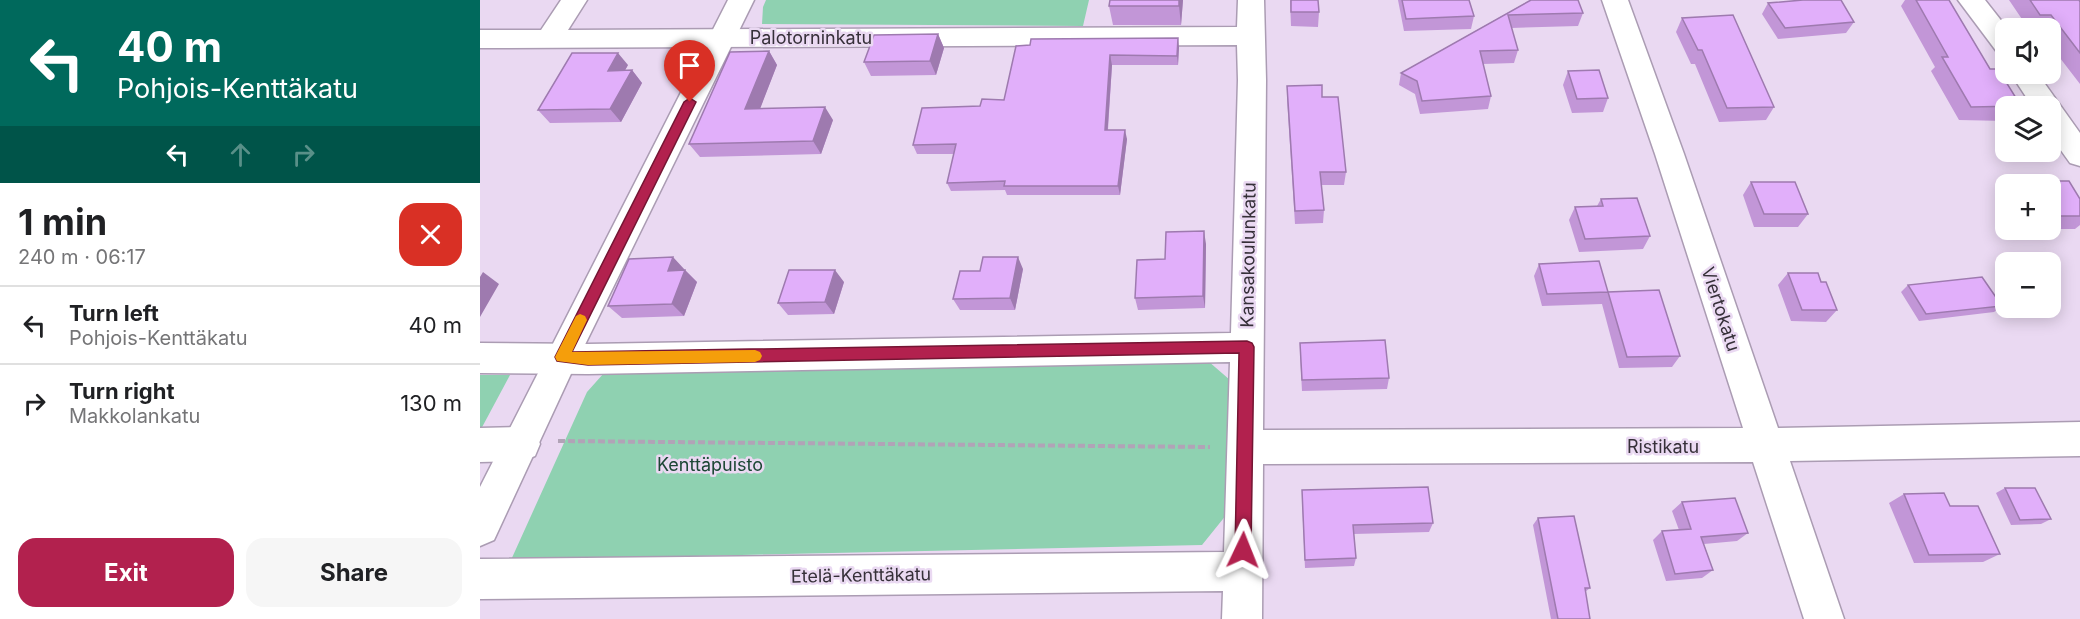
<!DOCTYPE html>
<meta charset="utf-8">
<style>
body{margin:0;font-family:Inter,sans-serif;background:#f6f6f6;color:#202124;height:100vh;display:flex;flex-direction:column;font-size:22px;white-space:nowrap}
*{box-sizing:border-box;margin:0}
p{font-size:20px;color:#757577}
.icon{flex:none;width:33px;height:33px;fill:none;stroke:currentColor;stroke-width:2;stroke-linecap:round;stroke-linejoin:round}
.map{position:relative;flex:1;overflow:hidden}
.panel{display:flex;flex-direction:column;background:#fff;width:480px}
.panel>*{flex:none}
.banner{background:#00695c;color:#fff;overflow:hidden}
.tools{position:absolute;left:1515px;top:18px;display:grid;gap:12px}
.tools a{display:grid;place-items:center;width:66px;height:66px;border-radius:12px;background:#fff;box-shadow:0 3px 15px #0003;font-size:30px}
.pin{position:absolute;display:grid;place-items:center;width:51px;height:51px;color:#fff;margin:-62px -26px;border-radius:50% 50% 50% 0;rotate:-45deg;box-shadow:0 0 6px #0007}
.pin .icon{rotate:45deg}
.me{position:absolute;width:66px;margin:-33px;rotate:2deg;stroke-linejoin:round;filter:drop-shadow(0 0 4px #0008)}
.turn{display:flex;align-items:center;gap:21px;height:126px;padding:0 18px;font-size:27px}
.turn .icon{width:78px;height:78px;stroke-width:2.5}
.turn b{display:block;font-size:42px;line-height:51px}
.lanes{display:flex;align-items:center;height:57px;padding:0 18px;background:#0003;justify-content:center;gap:30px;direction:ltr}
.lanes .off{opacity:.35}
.round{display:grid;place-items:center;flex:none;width:63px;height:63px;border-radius:18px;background:#f6f6f6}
.overview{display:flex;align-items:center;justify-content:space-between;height:102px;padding:0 18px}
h1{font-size:36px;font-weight:700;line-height:45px}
.primary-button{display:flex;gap:12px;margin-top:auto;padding:12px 18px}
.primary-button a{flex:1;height:69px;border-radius:18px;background:#b2214e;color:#fff;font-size:24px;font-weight:700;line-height:69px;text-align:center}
.primary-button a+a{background:#f6f6f6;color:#202124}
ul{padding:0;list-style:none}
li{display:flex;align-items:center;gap:18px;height:78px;padding:0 18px;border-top:2px solid #e0e0e0}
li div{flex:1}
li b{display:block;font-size:22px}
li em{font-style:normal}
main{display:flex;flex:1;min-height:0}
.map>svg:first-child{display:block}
</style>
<main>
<section class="panel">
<div class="banner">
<div class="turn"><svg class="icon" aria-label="left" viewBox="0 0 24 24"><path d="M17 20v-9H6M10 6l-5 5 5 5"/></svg><div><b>40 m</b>Pohjois-Kenttäkatu</div></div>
<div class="lanes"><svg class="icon" aria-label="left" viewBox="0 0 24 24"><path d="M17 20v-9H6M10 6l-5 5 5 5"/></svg><svg class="icon off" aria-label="ahead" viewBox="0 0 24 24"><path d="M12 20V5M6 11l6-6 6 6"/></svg><svg class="icon off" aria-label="right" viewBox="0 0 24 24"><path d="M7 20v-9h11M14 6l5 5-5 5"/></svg></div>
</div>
<div class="overview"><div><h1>1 min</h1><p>240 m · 06:17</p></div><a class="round" style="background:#d93025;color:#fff"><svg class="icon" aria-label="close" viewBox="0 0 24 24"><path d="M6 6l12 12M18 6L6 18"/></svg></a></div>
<ul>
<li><svg class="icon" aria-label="left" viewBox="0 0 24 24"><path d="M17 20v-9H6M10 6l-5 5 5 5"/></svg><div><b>Turn left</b><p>Pohjois-Kenttäkatu</p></div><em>40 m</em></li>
<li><svg class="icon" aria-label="right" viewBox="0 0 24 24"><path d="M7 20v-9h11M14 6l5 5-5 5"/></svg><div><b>Turn right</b><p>Makkolankatu</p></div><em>130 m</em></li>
</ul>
<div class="primary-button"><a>Exit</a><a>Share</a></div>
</section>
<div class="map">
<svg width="1600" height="619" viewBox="0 0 1600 619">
<rect width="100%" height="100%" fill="#ead9f2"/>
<path fill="#8fd1b1" d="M286,0H609L603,26L282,24L283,7Z
M728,361L750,380L747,514L722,545L31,560L107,392L124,373Z
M0,375H30L0,431Z"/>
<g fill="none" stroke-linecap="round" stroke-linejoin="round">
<g stroke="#ab9cb3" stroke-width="3">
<path id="minor" d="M81,0H107L88,30L757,27L758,0H784L786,80L783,430L1263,428L1175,154L1122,0H1148L1204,154L1298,428L1600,422V456L1310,461L1364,619H1324L1273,462L783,464L782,619H742L743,591L0,599V559L744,552L750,362L108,374L0,373V343L108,344L751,333L758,80L757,45L0,48V30H61Z
M1478,0H1505L1527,28L1526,55L1517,52Z
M1531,74H1558L1600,133V166L1590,163L1570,135V106H1552Z
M42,427L55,432L60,444L55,456L42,461L0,462V428Z"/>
</g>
<g stroke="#ab9cb3" stroke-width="3">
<path id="tertiary" d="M248,0H274L96,363L14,540L0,546V487Z"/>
</g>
<path stroke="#b1a3b7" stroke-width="4" stroke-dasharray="7 3" stroke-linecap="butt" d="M78,441L730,447"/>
<use href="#minor" fill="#fff" fill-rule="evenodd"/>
<use href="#tertiary" fill="#fff" fill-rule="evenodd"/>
</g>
<path fill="#c296d7" d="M703,0L701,25H633L629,6Z
M810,0L839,12L838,27L811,26Z
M918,0H989L994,16L991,29L924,31Z
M1050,0H1098L1103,13L1098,26L1031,28L1038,50L1034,63L1003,64L1011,96L1008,109L940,114L935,94L919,85L921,73Z
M1425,0H1469L1510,69L1526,106V121L1479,120L1451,71L1455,67L1421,6Z
M1529,0H1599L1600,2V84L1570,45V28H1548Z
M1288,3L1374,22L1366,33L1298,39L1282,14Z
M1202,18L1294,107L1286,120L1239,122L1215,64H1211L1196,32Z
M458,34L464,48L456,75L391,76L384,62Z
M550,45L699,47L698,65H632L628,130L647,139L640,195H527L525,190L471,191L467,183L474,154H437L433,145L500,106L524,100Z
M289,51L297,65L280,108L353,120L341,154L220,157L209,144Z
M148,65L145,70H152L162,83L141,122L70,123L58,110Z
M1088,71L1128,98L1123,112L1092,113L1083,85Z
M807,86L842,97L866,172L864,185H841L844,210L843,223L815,224L807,99Z
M1540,181H1589L1600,199V225L1595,229H1570V184H1536Z
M1271,182L1328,214L1318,227H1274L1263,195Z
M1121,199L1170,236L1163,249L1099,252L1089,220L1095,207L1117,206Z
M726,244L725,308L658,310L655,298L685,259Z
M1059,264L1128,292L1200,356L1192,367L1139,368L1122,304L1062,306L1054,276Z
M543,269L535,310H480L473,299L500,271Z
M205,270L217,282L204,316L142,318L128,306Z
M1308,273L1341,282L1357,310L1346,322L1311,321L1298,285Z
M364,282L354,314L308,315L298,303Z
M1428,285L1522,306L1514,312L1439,321L1421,292Z
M820,343L909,378L907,389L822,391L820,354Z
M1525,488L1571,519L1561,524L1531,525L1516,493Z
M822,490L953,523L949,532L874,534L876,558L874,566L825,568L822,500Z
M1424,494L1470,506L1520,554L1503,562L1434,563L1409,503Z
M1202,502L1268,533L1257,541L1224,544L1233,570L1222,578L1186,581L1173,540L1182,531L1199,530L1192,511Z
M1058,518L1110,588L1105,592L1110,619H1071L1053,525Z"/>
<path fill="#9e7aaf" d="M699,0H703L701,25L699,6Z
M458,34L464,48L456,75L450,61Z
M698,38L699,47L698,65L697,56Z
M289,51L297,65L275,122L265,109Z
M138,53L148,65L138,83L128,71Z
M630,55L632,65L627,139L625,130Z
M152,70L162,83L141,122L130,109Z
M345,107L353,120L341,154L333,141Z
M645,130L647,139L640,195L638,186Z
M724,231L726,244L725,308L723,296Z
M193,257L205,270L200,283L188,271Z
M538,257L543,269L535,310L530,298Z
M205,270L217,282L204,316L192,304Z
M355,270L364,282L354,314L345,302Z
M3,272L19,284L0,317V277Z"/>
<path fill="#e1affa" stroke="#9e7aaf" stroke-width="1.5" d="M630,0H699V6H629Z
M811,0H838L839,12H811Z
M922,0H989L994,16L926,19Z
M1051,0H1098L1103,13L1028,15L1038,50L1000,51L1011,96L942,101L937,81L921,73Z
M1323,0H1361L1374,22L1305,28L1288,3Z
M1436,0H1469L1510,69H1518L1541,106L1491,107L1462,57H1468Z
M1550,0H1599L1600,2V53L1571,15H1560Z
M1253,15L1294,107L1247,108L1222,50H1218L1202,18Z
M458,34L450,61L384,62L394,35Z
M698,38L697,56L630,55L625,130H645L638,186H524L525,181L467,183L476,144L433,145L442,108L500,106L502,99L524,100L536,46L550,45L551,39Z
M289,51L265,109L345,107L333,141L209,144L250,52Z
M92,53H138L128,71L152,70L130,109L58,110Z
M1119,70L1128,98L1097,99L1088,71Z
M842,85V97H858L866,172H840L844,210L815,211L807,86Z
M1540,181H1589L1600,199V216H1570V184H1542Z
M1271,182H1315L1328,214H1284Z
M1157,198L1170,236L1105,239L1095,207L1123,206L1121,199Z
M724,231L723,296L655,298L657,260L685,259L686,232Z
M193,257L188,271L205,270L192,304L128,306L149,259Z
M503,257H538L530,298L473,299L480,271H500Z
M1119,261L1128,292L1067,294L1059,264Z
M309,270H355L345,302L298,303Z
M1308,273H1338L1341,282H1346L1357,310H1322Z
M1502,277L1522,306L1446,314L1428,285Z
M1179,290L1200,356L1147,357L1128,292Z
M905,340L909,378L822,380L820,343Z
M948,487L953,523L873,525L876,558L825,560L822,490Z
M1525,488H1555L1571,519L1540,520Z
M1464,493L1470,506H1498L1520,554L1449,555L1424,494Z
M1255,498L1268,533L1221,537L1233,570L1195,574L1182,531L1211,529L1202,502Z
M1094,516L1110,588H1105L1110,619H1078L1058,518Z"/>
<path fill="#b2214e" stroke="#741533" stroke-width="1.5" d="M210,98L216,102L92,352L767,341L772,343L774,347L771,550L769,556L763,558L757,556L755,550L759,353L108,365L77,361L75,357L77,353L204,102Z"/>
<path fill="#f59e0b" d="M100,314L105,316L107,320L92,352L275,350L280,352L282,356L280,360L275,362L108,365L77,361L75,357L77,353L96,316Z"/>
<g text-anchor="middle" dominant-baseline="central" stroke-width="5" stroke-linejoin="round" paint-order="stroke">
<g font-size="18" fill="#363039" stroke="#ead9f2">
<text x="331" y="37">Palotorninkatu</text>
<text transform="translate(768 255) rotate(-89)">Kansakoulunkatu</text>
<text transform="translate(1241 309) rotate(72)">Viertokatu</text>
<text x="1183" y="446">Ristikatu</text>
<text transform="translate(381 575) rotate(-1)">Etelä-Kenttäkatu</text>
</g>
<g font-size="18" fill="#1b4634" stroke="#ead9f2">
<text x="230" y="464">Kenttäpuisto</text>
</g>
</g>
</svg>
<div class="tools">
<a><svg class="icon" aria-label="sound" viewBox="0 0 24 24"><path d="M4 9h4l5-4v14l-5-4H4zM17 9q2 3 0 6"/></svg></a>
<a><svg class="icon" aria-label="layers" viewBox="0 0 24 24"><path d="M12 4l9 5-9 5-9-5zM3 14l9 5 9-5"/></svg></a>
<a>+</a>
<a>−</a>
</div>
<div class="pin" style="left:210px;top:102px;background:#d93025"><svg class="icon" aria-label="arrive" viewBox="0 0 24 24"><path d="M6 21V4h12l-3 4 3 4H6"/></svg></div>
<svg class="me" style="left:763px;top:550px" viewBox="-20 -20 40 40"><path d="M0-17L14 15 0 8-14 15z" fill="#b2214e" stroke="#fff" stroke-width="4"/></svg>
</div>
</main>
